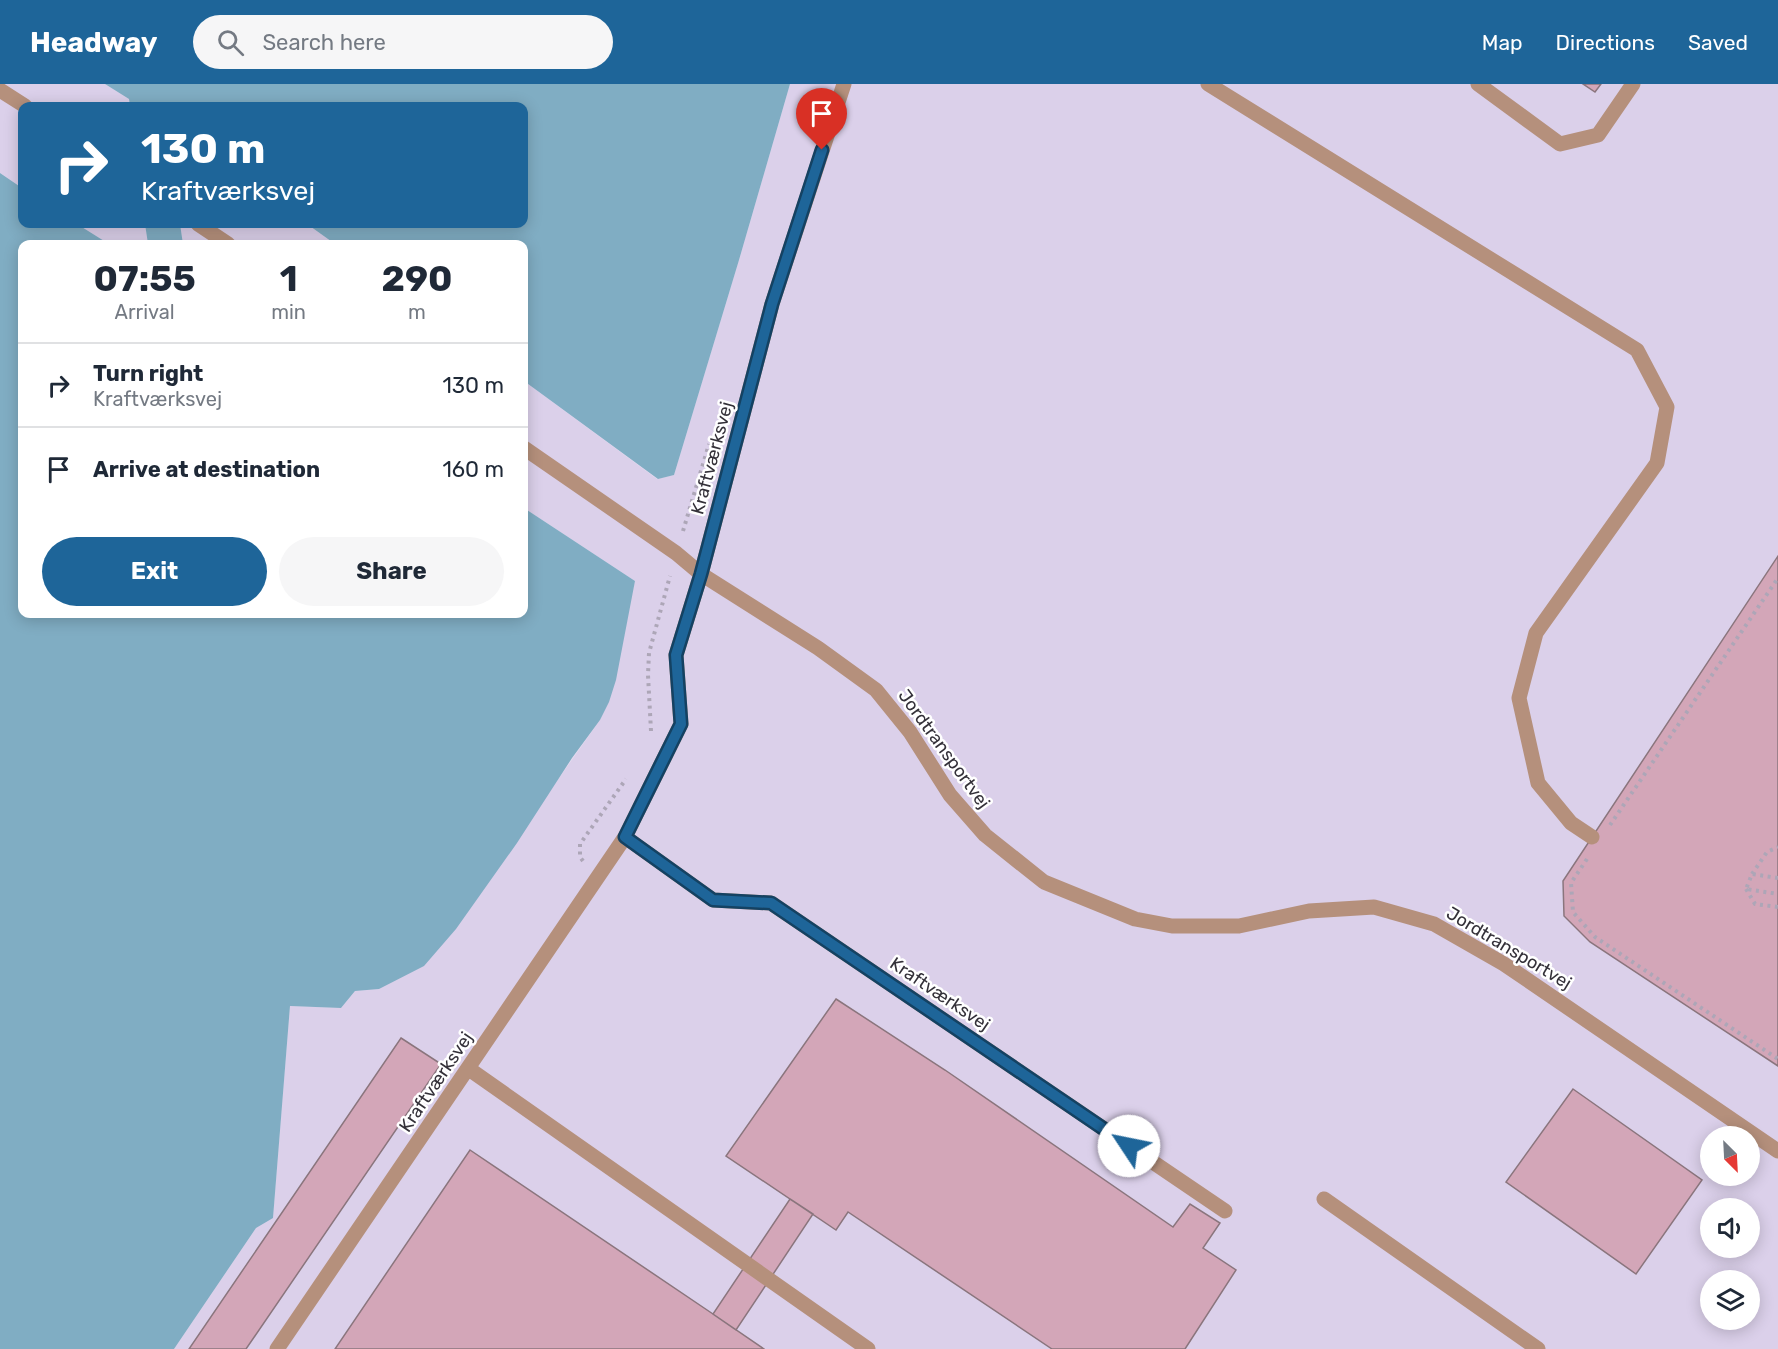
<!DOCTYPE html>
<meta charset="utf-8">
<style>
body{margin:0;font-family:Rubik,sans-serif;background:#f6f6f7;color:#1f2937;height:100vh;display:flex;flex-direction:column;font-size:22px;white-space:nowrap}
*{box-sizing:border-box;margin:0}
p{font-size:20px;color:#747a83}
.icon{flex:none;width:33px;height:33px;fill:none;stroke:currentColor;stroke-width:2;stroke-linecap:round;stroke-linejoin:round}
.map{position:relative;flex:1;overflow:hidden}
.side{position:absolute;left:18px;top:156px;width:510px;height:378px;display:flex;flex-direction:column;background:#fff;border-radius:12px;box-shadow:0 3px 15px #0003}
.side>*{flex:none}
.top-card{position:absolute;left:18px;top:18px;width:510px;height:126px;border-radius:12px;box-shadow:0 3px 15px #0003;background:#1e6599;color:#fff;overflow:hidden}
.needle{width:39px;rotate:156deg}
.buttons{position:absolute;left:1700px;top:1042px;display:grid;gap:12px}
.buttons a{display:grid;place-items:center;width:60px;height:60px;border-radius:50%;background:#fff;box-shadow:0 3px 15px #0003;font-size:30px}
.pin{position:absolute;display:grid;place-items:center;width:51px;height:51px;color:#fff;margin:-62px -26px;border-radius:50% 50% 50% 0;rotate:-45deg;box-shadow:0 0 6px #0007}
.pin .icon{rotate:45deg}
.me{position:absolute;width:66px;margin:-33px;rotate:304deg;stroke-linejoin:round;filter:drop-shadow(0 0 4px #0008)}
.turn{display:flex;align-items:center;gap:21px;height:126px;padding:0 24px;font-size:27px}
.turn .icon{width:78px;height:78px;stroke-width:2.5}
.turn b{display:block;font-size:42px;line-height:51px}
.eta{display:flex;justify-content:space-evenly;align-items:center;height:102px;text-align:center}
.eta b{font-size:36px;font-weight:700;line-height:42px}
.cta{display:flex;gap:12px;margin-top:auto;padding:12px 24px}
.cta a{flex:1;height:69px;border-radius:36px;background:#1e6599;color:#fff;font-size:24px;font-weight:700;line-height:69px;text-align:center}
.cta a+a{background:#f6f6f7;color:#1f2937}
ul{padding:0;list-style:none}
li{display:flex;align-items:center;gap:18px;height:84px;padding:0 24px;border-top:2px solid #e0e1e3}
li div{flex:1}
li b{display:block;font-size:22px}
li em{font-style:normal}
header{display:flex;align-items:center;gap:36px;box-sizing:border-box;height:84px;padding:0 30px;background:#1e6599;color:#fff}
header strong{font-size:28px}
nav{display:flex;gap:33px;margin-inline-start:auto;font-size:21px}
.search{width:420px;height:54px;background:#f6f6f7;display:flex;align-items:center;gap:15px;box-sizing:border-box;padding:0 21px;border-radius:33px;color:#747a83;font-size:22px}
.map>svg:first-child{display:block}
</style>
<header>
<strong>Headway</strong>
<div class="search"><svg class="icon" aria-label="search" viewBox="0 0 24 24"><circle cx="10" cy="10" r="6"/><path d="M15 15l6 6"/></svg>Search here</div>
<nav><a>Map</a><a>Directions</a><a>Saved</a></nav>
</header>
<div class="map">
<svg width="1778" height="1265" viewBox="0 0 1778 1265">
<rect width="100%" height="100%" fill="#e4dcf0"/>
<path fill="#dbd0ea" fill-rule="evenodd" d="M0,0H105L129,15L130,22H22V104L0,89Z
M790,0H1778V1265H174L256,1144L273,1133L290,922L341,924L355,907L379,905L545,714L600,636L635,497L524,424V297L657,395L674,391L739,176ZM1710,1053H1749V1092H1710ZM1710,1125H1749V1164H1710ZM1710,1197H1749V1236H1710Z
M77,140H145L148,160H109Z
M180,140H307L335,160H183Z"/>
<path fill="#80adc3" d="M105,0H790L739,176L674,391L658,395L524,297V160H335L307,140H524V22H130L129,15Z
M0,89L22,104V140H77L109,160H22V530H524V424L635,497L616,596L609,618L600,636L572,674L517,759L456,845L424,882L379,905L355,907L341,924L290,922L273,1134L256,1144L174,1265H0Z
M145,140H180L183,160H148Z"/>
<path fill="#d3a6b8" stroke="#8a757d" stroke-width="1.5" d="M1583,0H1601L1595,8Z
M1778,472V982L1590,858L1564,832L1563,797Z
M836,915L945,986L1173,1143L1190,1120L1220,1139L1203,1164L1236,1186L1185,1265H1052L848,1128L836,1146L726,1072Z
M401,954L441,980L246,1265H189Z
M1573,1005L1702,1096L1636,1190L1506,1098Z
M470,1066L713,1230L764,1265H335Z
M790,1115L813,1130L736,1246L713,1230Z"/>
<g fill="none" stroke-linecap="round" stroke-linejoin="round">
<path stroke="#ada6b7" stroke-width="4" stroke-dasharray="3 4.5" stroke-linecap="butt" d="M683,447L709,360
M651,647L648,591L649,569L670,492
M1610,741L1778,494
M1587,775L1571,799L1573,828L1595,853L1778,975
M583,777L580,773V760L626,695
M1752,790L1767,768L1778,763
M1778,794L1752,790L1746,805L1778,810
M1746,805L1755,820L1778,823"/>
<path stroke="#b5907c" stroke-width="15" d="M1208,0L1637,266L1667,323L1657,379L1536,549L1519,614L1538,699L1571,739L1592,753
M1478,0L1560,60L1598,51L1633,0
M0,6L25,22
M198,140L228,160
M524,364L676,469L701,490L818,564L876,606L910,648L950,711L985,751L1044,798L1135,835L1172,842H1239L1309,827L1374,823L1434,840L1504,880L1778,1067
M625,753L713,816L771,819L1225,1127
M469,985L868,1265
M1324,1115L1538,1265
M277,1265L625,753L681,640L676,571L701,490L772,220L844,0"/>
</g>
<g fill="none" stroke-linecap="round" stroke-linejoin="round">
<g stroke="#144263" stroke-width="15">
<path id="route" d="M822,66L772,220L701,490L676,571L681,640L625,753L713,816L771,819L1129,1062"/>
</g>
<use href="#route" stroke="#1e6599" stroke-width="10"/>
</g>
<g text-anchor="middle" dominant-baseline="central" stroke-width="5" stroke-linejoin="round" paint-order="stroke">
<g font-size="18" fill="#343139" stroke="#fff">
<text transform="translate(712 374) rotate(-75)">Kraftværksvej</text>
<text transform="translate(944 665) rotate(54)">Jordtransportvej</text>
<text transform="translate(1509 864) rotate(31)">Jordtransportvej</text>
<text transform="translate(940 910) rotate(34)">Kraftværksvej</text>
<text transform="translate(436 998) rotate(-56)">Kraftværksvej</text>
</g>
</g>
</svg>
<div class="buttons">
<a><svg class="needle" viewBox="-14 -14 28 28"><path d="M0-13l5 13h-10z" fill="#e53935"/><path d="M0 13l5-13h-10z" fill="#747a83"/></svg></a>
<a><svg class="icon" aria-label="sound" viewBox="0 0 24 24"><path d="M4 9h4l5-4v14l-5-4H4zM17 9q2 3 0 6"/></svg></a>
<a><svg class="icon" aria-label="layers" viewBox="0 0 24 24"><path d="M12 4l9 5-9 5-9-5zM3 14l9 5 9-5"/></svg></a>
</div>
<div class="pin" style="left:822px;top:66px;background:#d93025"><svg class="icon" aria-label="arrive" viewBox="0 0 24 24"><path d="M6 21V4h12l-3 4 3 4H6"/></svg></div>
<svg class="me" style="left:1129px;top:1062px" viewBox="-20 -20 40 40"><circle r="19" fill="#fff"/><path d="M0-13L10 11 0 6-10 11z" fill="#1e6599"/></svg>
<div class="top-card">
<div class="turn"><svg class="icon" aria-label="right" viewBox="0 0 24 24"><path d="M7 20v-9h11M14 6l5 5-5 5"/></svg><div><b>130 m</b>Kraftværksvej</div></div>
</div>
<section class="side">
<div class="eta">
<div><b>07:55</b><p>Arrival</p></div>
<div><b>1</b><p>min</p></div>
<div><b>290</b><p>m</p></div>
</div>
<ul>
<li><svg class="icon" aria-label="right" viewBox="0 0 24 24"><path d="M7 20v-9h11M14 6l5 5-5 5"/></svg><div><b>Turn right</b><p>Kraftværksvej</p></div><em>130 m</em></li>
<li><svg class="icon" aria-label="arrive" viewBox="0 0 24 24"><path d="M6 21V4h12l-3 4 3 4H6"/></svg><div><b>Arrive at destination</b></div><em>160 m</em></li>
</ul>
<div class="cta"><a>Exit</a><a>Share</a></div>
</section>
</div>
